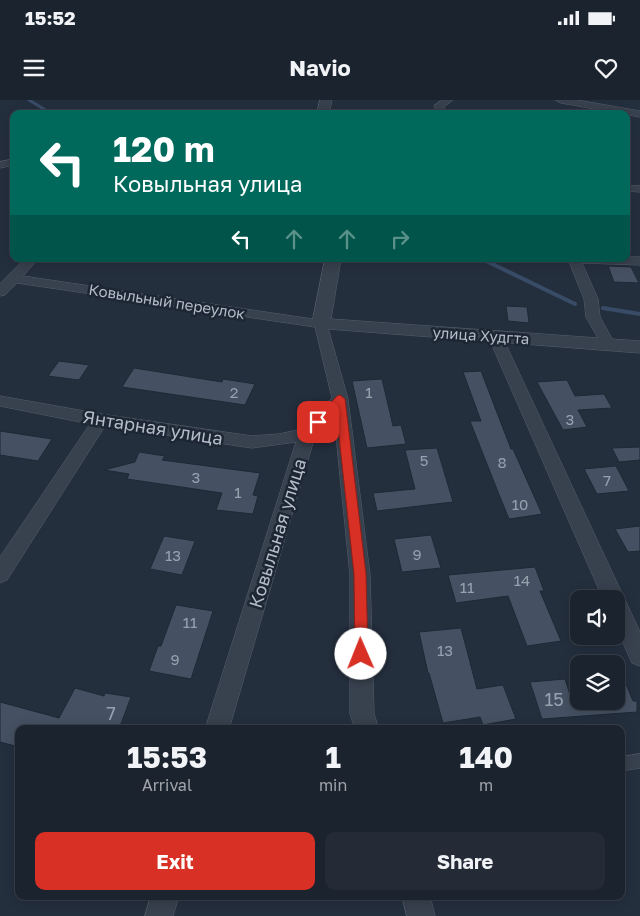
<!DOCTYPE html>
<meta charset="utf-8">
<style>
body{margin:0;font-family:"Golos Text",sans-serif;background:#242b36;color:#f1f3f6;height:100vh;display:flex;flex-direction:column;font-size:19px;white-space:nowrap}
*{box-sizing:border-box;margin:0}
p{font-size:16px;color:#a0a4aa}
.icon{flex:none;width:28px;height:28px;fill:none;stroke:currentColor;stroke-width:2;stroke-linecap:round;stroke-linejoin:round}
.map{position:relative;flex:1;overflow:hidden}
.sheet{position:absolute;left:15px;top:625px;width:610px;height:175px;display:flex;flex-direction:column;background:#1b232e;border-radius:10px;box-shadow:0 2px 12px #0003,0 0 0 1px #39404a}
.sheet>*{flex:none}
.guide{position:absolute;left:10px;top:10px;width:620px;height:152px;border-radius:10px;box-shadow:0 2px 12px #0003,0 0 0 1px #39404a;background:#00695c;color:#fff;overflow:hidden}
.tools{position:absolute;left:570px;top:490px;display:grid;gap:10px}
.tools a{display:grid;place-items:center;width:55px;height:55px;border-radius:10px;background:#1b232e;box-shadow:0 2px 12px #0003,0 0 0 1px #39404a;font-size:25px}
.pin{position:absolute;display:grid;place-items:center;width:42px;height:42px;color:#fff;margin:-21px;border-radius:10px;box-shadow:0 2px 8px #0006}
.me{position:absolute;width:55px;margin:-28px;rotate:359deg;stroke-linejoin:round;filter:drop-shadow(0 0 4px #0008)}
.turn{display:flex;align-items:center;gap:18px;height:105px;padding:0 20px;font-size:22px}
.turn .icon{width:65px;height:65px;stroke-width:2.5}
.turn b{display:block;font-size:35px;line-height:42px}
.lanes{display:flex;align-items:center;height:48px;padding:0 20px;background:#0003;justify-content:center;gap:25px;direction:ltr}
.lanes .off{opacity:.35}
.eta{display:flex;justify-content:space-evenly;align-items:center;height:85px;text-align:center}
.eta b{font-size:30px;font-weight:700;line-height:35px}
.primary-button{display:flex;gap:10px;margin-top:auto;padding:10px 20px}
.primary-button a{flex:1;height:58px;border-radius:10px;background:#d93025;color:#fff;font-size:20px;font-weight:700;line-height:58px;text-align:center}
.primary-button a+a{background:#242b36;color:#f1f3f6}
.status{display:flex;justify-content:space-between;align-items:center;height:35px;padding:0 25px;background:#1b232e;direction:ltr}
.status svg{height:14px;fill:currentColor}
header{display:flex;justify-content:space-between;align-items:center;height:65px;padding:0 20px;background:#1b232e;font-size:22px;font-weight:700}
.map>svg:first-child{display:block}
</style>
<div class="status"><b>15:52</b><svg viewBox="0 0 49 12"><path d="M0 12V9h3v3zM5 12V6h3v6zM10 12V3h3v9zM15 12V0h3v12zM26 1h20v11H26zM47 4h2v5h-2z"/></svg></div>
<header><svg class="icon" aria-label="menu" viewBox="0 0 24 24"><path d="M4 6h16M4 12h16M4 18h16"/></svg>Navio<svg class="icon" aria-label="heart" viewBox="0 0 24 24"><path d="M12 20l-8-8c-3-5 5-10 8-4 3-6 11-1 8 4z"/></svg></header>
<div class="map">
<svg width="640" height="816" viewBox="0 0 640 816">
<rect width="100%" height="100%" fill="#242f3e"/>
<g fill="none" stroke-linecap="round" stroke-linejoin="round">
<path stroke="#394c67" stroke-width="3" d="M29,0L52,14"/>
<path stroke="#394c67" stroke-width="4" d="M482,159L575,204
M603,208L640,214"/>
</g>
<path fill="#455162" stroke="#1f2835" d="M608,166L631,167L639,183L614,182Z
M506,206L527,207L529,223L508,221Z
M59,261L89,265L79,280L48,276Z
M134,268L222,282L223,279L255,284L245,305L122,287Z
M481,271L511,349H513L542,414L509,419L498,392L470,321H481L463,272Z
M382,279L393,326L401,325L406,344L367,348L352,281Z
M567,280L575,296L604,294L612,308L578,310L587,327L563,330L537,282Z
M0,331L52,339L38,361L0,355Z
M640,347V360L619,362L612,348Z
M437,348L453,402L377,411L373,393L415,389L405,350Z
M139,352L165,356L162,360L260,373L253,395L258,396L253,414L216,410L222,393L127,379L129,374L104,370L135,362Z
M616,366L629,391L597,394L584,369Z
M640,426V451L628,452L615,429Z
M431,435L441,468L402,472L394,439Z
M164,436L195,441L182,475L150,469Z
M535,467L544,491H540L561,541L527,546L508,496L456,503L448,475Z
M176,505L213,511L191,579L149,571L158,546H161Z
M461,528L477,589L503,585L516,619L483,625L480,617L443,623L429,573H428L419,532Z
M617,562L633,601H637V612L542,619L530,582L565,579L572,601H616Z
M75,588L104,596L105,593L131,597L119,629H19V647L0,642V602L59,618Z"/>
<g fill="none" stroke-linecap="round" stroke-linejoin="round">
<g stroke="#565f6c" stroke-width="1">
<path id="service" d="M640,654V668L621,671V657Z"/>
</g>
<g stroke="#565f6c" stroke-width="1">
<path id="minor" d="M442,0H453L444,7L448,14H438L434,6Z
M556,0H577L640,11V17L561,3Z
M14,59V65L0,68V62Z
M626,85L640,86V92L626,91Z
M626,157H640V165L582,163L598,199L600,217L615,244L613,247H603L586,217L584,199L568,159H626Z
M25,159H38L23,176L326,221L348,299L370,475L374,614L379,629H355L350,614V475L334,316L315,336L229,629H205L296,342L252,348L105,326L7,480L0,483V457L90,324L0,306V296L101,314L252,336L279,334L302,329L332,298L315,227L17,183L5,195L0,196V184Z
M495,232L500,233L502,236L640,532V566L632,563L616,527V499H603L488,236L490,233Z
M151,796H179L173,816H145Z
M402,796H430L435,816H407Z"/>
</g>
<g stroke="#565f6c" stroke-width="1">
<path id="tertiary" d="M320,0H332L329,14H317Z
M325,159H341L331,219L640,241V253L315,228L312,224Z"/>
</g>
<use href="#service" fill="#38414e" fill-rule="evenodd"/>
<use href="#minor" fill="#38414e" fill-rule="evenodd"/>
<use href="#tertiary" fill="#38414e" fill-rule="evenodd"/>
</g>
<path fill="#d93025" stroke="#8d1f18" d="M340,295L345,299L366,474L368,554L366,559L361,561L357,559L355,554L354,474L336,309L322,325L318,326L313,322L337,296Z"/>
<g text-anchor="middle" dominant-baseline="central" stroke-width="5" stroke-linejoin="round" paint-order="stroke">
<g font-size="15" fill="#b4bcc9" stroke="#1d2633">
<text transform="translate(167 201) rotate(9)">Ковыльный переулок</text>
<text transform="translate(481 235) rotate(4)">улица Худгта</text>
</g>
<g font-size="15" fill="#98a1af">
<text x="234" y="292">2</text>
<text x="369" y="292">1</text>
<text x="570" y="319">3</text>
<text x="424" y="360">5</text>
<text x="502" y="362">8</text>
<text x="196" y="377">3</text>
<text x="607" y="380">7</text>
<text x="238" y="392">1</text>
<text x="520" y="404">10</text>
<text x="417" y="454">9</text>
<text x="173" y="455">13</text>
<text x="522" y="480">14</text>
<text x="467" y="487">11</text>
<text x="190" y="522">11</text>
<text x="445" y="550">13</text>
<text x="175" y="559">9</text>
</g>
<g font-size="18" fill="#b4bcc9" stroke="#1d2633">
<text transform="translate(153 327) rotate(9)">Янтарная улица</text>
<text transform="translate(277 433) rotate(-73)">Ковыльная улица</text>
</g>
<g font-size="18" fill="#98a1af">
<text x="554" y="599">15</text>
<text x="111" y="613">7</text>
</g>
</g>
</svg>
<div class="tools">
<a><svg class="icon" aria-label="sound" viewBox="0 0 24 24"><path d="M4 9h4l5-4v14l-5-4H4zM17 9q2 3 0 6"/></svg></a>
<a><svg class="icon" aria-label="layers" viewBox="0 0 24 24"><path d="M12 4l9 5-9 5-9-5zM3 14l9 5 9-5"/></svg></a>
</div>
<div class="pin" style="left:318px;top:322px;background:#d93025"><svg class="icon" aria-label="arrive" viewBox="0 0 24 24"><path d="M6 21V4h12l-3 4 3 4H6"/></svg></div>
<svg class="me" style="left:361px;top:554px" viewBox="-20 -20 40 40"><circle r="19" fill="#fff"/><path d="M0-13L10 11 0 6-10 11z" fill="#d93025"/></svg>
<div class="guide">
<div class="turn"><svg class="icon" aria-label="left" viewBox="0 0 24 24"><path d="M17 20v-9H6M10 6l-5 5 5 5"/></svg><div><b>120 m</b>Ковыльная улица</div></div>
<div class="lanes"><svg class="icon" aria-label="left" viewBox="0 0 24 24"><path d="M17 20v-9H6M10 6l-5 5 5 5"/></svg><svg class="icon off" aria-label="ahead" viewBox="0 0 24 24"><path d="M12 20V5M6 11l6-6 6 6"/></svg><svg class="icon off" aria-label="ahead" viewBox="0 0 24 24"><path d="M12 20V5M6 11l6-6 6 6"/></svg><svg class="icon off" aria-label="right" viewBox="0 0 24 24"><path d="M7 20v-9h11M14 6l5 5-5 5"/></svg></div>
</div>
<section class="sheet">
<div class="eta">
<div><b>15:53</b><p>Arrival</p></div>
<div><b>1</b><p>min</p></div>
<div><b>140</b><p>m</p></div>
</div>
<div class="primary-button"><a>Exit</a><a>Share</a></div>
</section>
</div>
